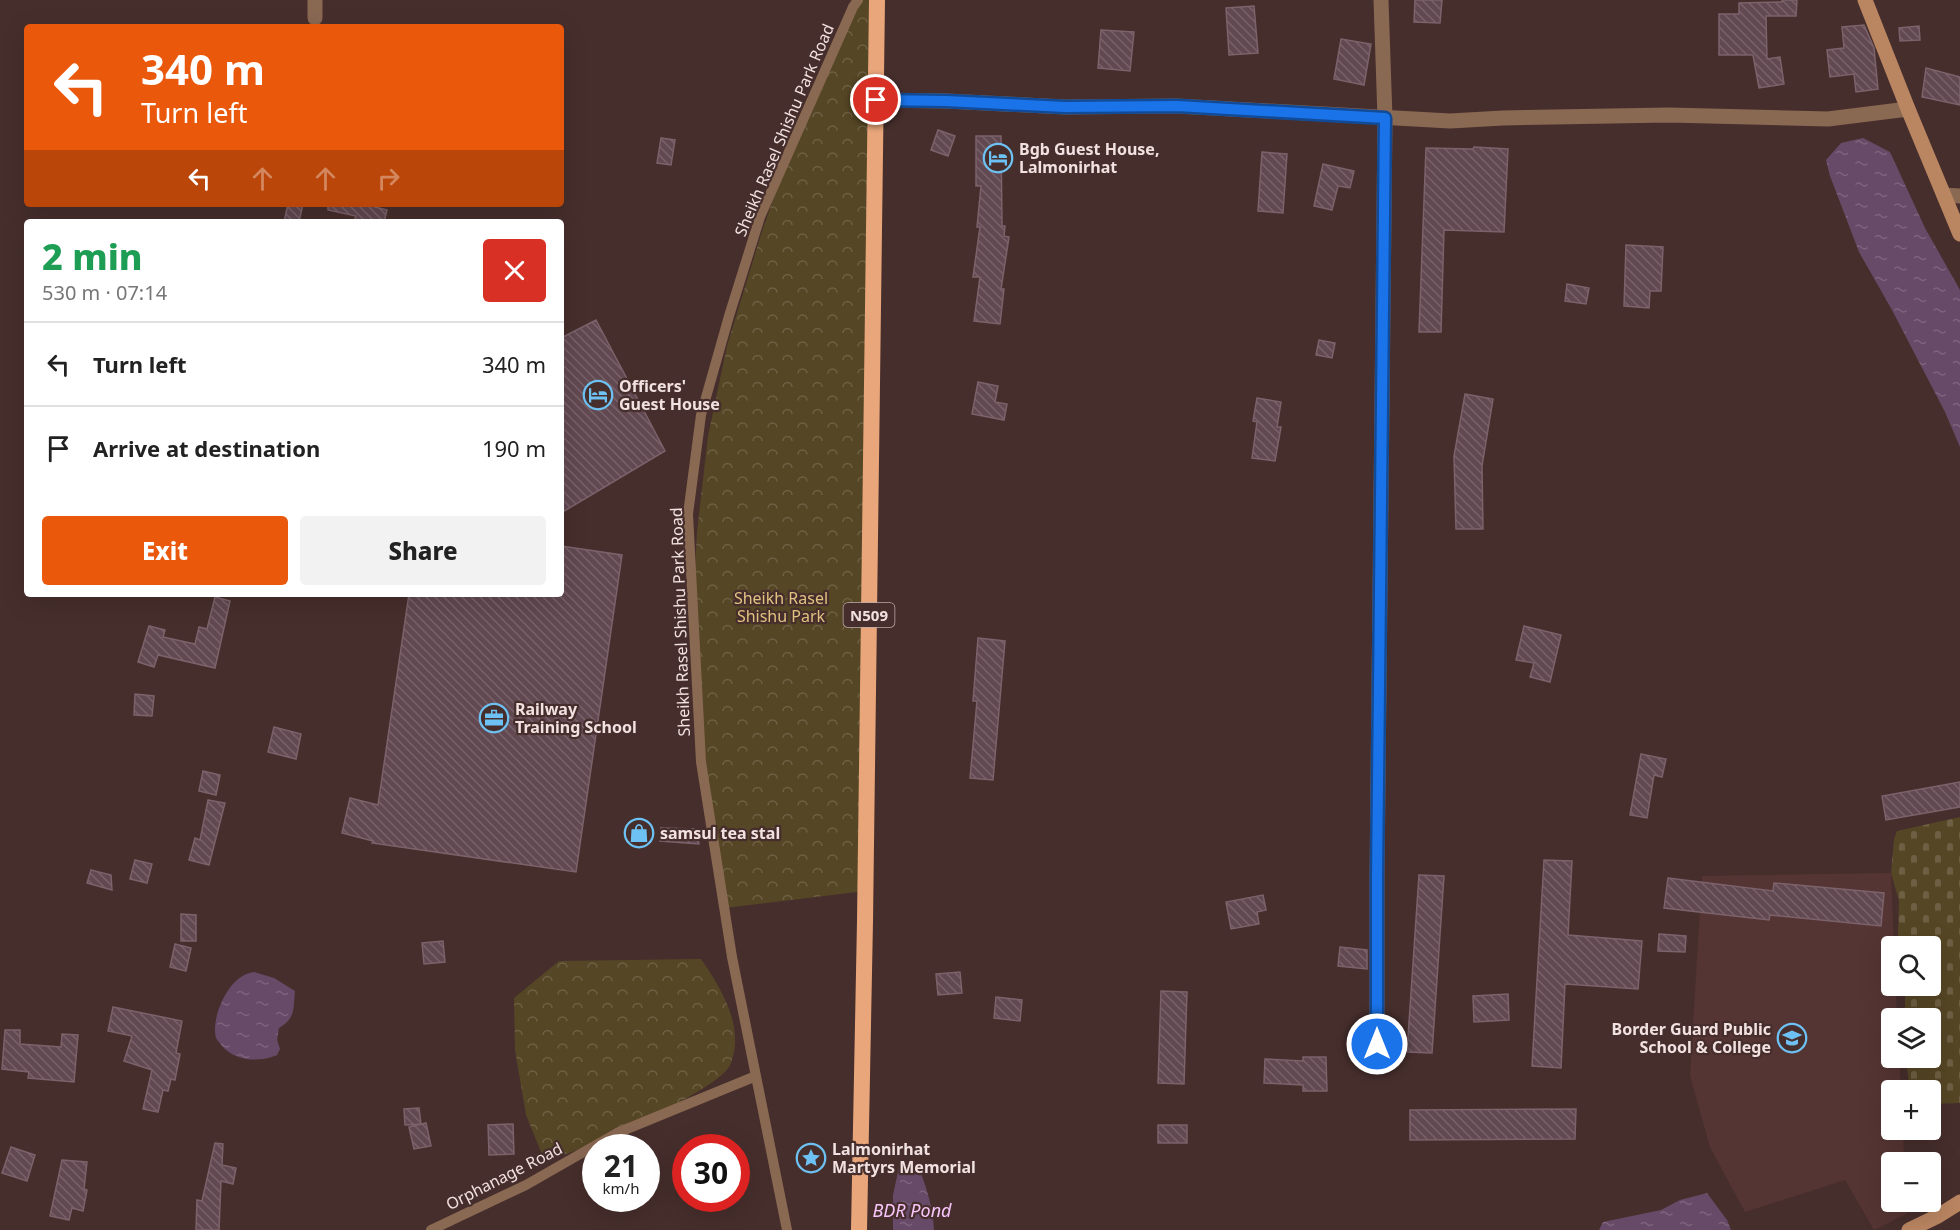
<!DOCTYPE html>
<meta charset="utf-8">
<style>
body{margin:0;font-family:"Noto Sans",sans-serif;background:#f2f2f2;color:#222;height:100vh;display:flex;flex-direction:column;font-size:22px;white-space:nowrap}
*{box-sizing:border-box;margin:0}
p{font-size:20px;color:#767676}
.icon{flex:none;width:33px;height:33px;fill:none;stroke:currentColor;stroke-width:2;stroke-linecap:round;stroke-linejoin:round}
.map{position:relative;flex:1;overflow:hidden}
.details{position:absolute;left:24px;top:219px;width:540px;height:378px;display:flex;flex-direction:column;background:#fff;border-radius:6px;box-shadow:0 6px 24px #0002}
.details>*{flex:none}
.top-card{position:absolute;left:24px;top:24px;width:540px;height:183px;border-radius:6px;box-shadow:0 6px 24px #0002;background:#ea580c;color:#fff;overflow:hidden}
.fabs{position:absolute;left:1881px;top:936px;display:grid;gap:12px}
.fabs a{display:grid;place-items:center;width:60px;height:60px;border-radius:6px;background:#fff;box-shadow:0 6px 24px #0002;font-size:30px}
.speed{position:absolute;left:582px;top:1134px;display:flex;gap:12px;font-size:30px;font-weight:700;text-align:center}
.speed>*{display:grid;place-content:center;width:78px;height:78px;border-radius:50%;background:#fff;box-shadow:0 6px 24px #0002;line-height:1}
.speed small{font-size:15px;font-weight:400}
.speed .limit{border:9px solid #d22;background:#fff;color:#111}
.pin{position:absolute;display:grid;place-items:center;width:51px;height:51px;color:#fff;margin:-26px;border:3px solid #fff;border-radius:50%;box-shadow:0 2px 6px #0007}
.me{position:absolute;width:66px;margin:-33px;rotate:0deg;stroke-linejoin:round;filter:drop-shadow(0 0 4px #0008)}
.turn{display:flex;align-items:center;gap:21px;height:126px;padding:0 18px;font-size:27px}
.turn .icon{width:78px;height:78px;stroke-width:2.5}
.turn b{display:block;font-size:42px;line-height:51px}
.lanes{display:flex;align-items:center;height:57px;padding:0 18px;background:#0003;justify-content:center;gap:30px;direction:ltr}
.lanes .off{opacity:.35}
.round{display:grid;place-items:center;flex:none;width:63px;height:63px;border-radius:6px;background:#f2f2f2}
.summary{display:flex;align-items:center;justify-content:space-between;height:102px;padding:0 18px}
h1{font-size:36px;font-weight:800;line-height:45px;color:#1e9e55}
.action{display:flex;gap:12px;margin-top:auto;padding:12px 18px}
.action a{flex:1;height:69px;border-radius:6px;background:#ea580c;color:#fff;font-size:24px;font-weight:800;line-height:69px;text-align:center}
.action a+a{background:#f2f2f2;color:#222}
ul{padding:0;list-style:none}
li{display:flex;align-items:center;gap:18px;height:84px;padding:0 18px;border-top:2px solid #e0e0e0}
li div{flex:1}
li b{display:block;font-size:22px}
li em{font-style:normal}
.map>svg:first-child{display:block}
</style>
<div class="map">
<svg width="1960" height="1230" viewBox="0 0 1960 1230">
<defs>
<pattern id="forest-crowns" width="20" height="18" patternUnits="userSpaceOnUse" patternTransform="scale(1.5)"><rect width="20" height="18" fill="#554625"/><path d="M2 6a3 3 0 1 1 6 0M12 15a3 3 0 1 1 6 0" fill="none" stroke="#6e6044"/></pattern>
<pattern id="cemetery-stones" width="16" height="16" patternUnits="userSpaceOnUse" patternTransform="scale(1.5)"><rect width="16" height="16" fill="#554625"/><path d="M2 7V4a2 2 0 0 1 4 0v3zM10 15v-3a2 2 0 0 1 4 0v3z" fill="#6e6044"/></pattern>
<pattern id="water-ripples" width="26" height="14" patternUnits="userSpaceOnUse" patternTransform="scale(1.5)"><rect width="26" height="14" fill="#674a68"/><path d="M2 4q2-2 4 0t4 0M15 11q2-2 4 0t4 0" fill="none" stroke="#7d647d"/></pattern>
<pattern id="building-back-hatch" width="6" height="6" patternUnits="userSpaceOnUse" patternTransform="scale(1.5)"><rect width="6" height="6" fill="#614851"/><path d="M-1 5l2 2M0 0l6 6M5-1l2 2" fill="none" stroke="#78626a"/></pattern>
</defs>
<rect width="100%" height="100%" fill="#462e2c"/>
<path fill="#553533" d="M1891,873L1894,946H1892V986H1896L1897,1018H1892V1058H1899L1901,1090H1892V1130H1903L1904,1162H1892V1202H1906V1214L1874,1230L1845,1180L1745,1212L1710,1147L1690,1076L1702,876Z"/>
<path fill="url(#forest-crowns)" d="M858,0H877L865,891L725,908L712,837L693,609L697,532L708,436L727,346L763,228L796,136Z
M701,959C721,988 746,1028 730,1065C720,1089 596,1143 567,1154C560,1156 552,1157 544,1159L526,1115L515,1050L514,998L559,961Z"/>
<path fill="url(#cemetery-stones)" d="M1960,817V1103L1931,1104L1930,1090H1915L1909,1084L1906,1058H1930V1018H1905V986H1930V946H1900L1898,934L1899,901L1891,873L1894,839L1897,831Z"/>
<path fill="url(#water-ripples)" d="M1863,138L1890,152L1925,228L1960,290V447L1945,412L1892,310L1859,252L1830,176L1826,160L1841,143Z
M254,972L274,978L295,991C293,1009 296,1018 279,1028L277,1040L280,1049L277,1055C259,1063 235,1061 222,1046C221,1044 217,1040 216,1038C211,1020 225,987 241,977C245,974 250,973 254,972Z
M909,1161L917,1163C926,1186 933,1206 934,1230H893V1195L899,1167Z
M1707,1193L1727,1220L1731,1230H1599L1603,1222L1661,1210L1680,1200Z"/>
<path fill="url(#building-back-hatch)" stroke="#7c626b" stroke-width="1.5" d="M1415,0H1442L1440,23L1414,22Z
M1782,0H1797L1796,16H1766L1767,59L1780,57L1784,84L1759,88L1753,55H1719V14H1739V3L1782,2Z
M1254,6L1258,53L1229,55L1226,8Z
M1864,25L1874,48L1878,89L1856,92L1854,74L1830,77L1827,50L1844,48L1842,27Z
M1919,26L1920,40L1900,41L1899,28Z
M1101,30L1134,32L1130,71L1098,68Z
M1341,39L1371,44L1364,85L1334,79Z
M1926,68L1960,77V105L1922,97Z
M938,130L955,136L948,156L931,150Z
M976,136H1001L1002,226H1005L1004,236L1009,237L1001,289H1004L1000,324L974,321L980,277H973L980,227H977L981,186H976Z
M661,138L675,140L671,165L657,163Z
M1474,147L1508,149L1504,232L1444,230L1441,332H1419L1426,148L1473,149Z
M1262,152L1287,154L1283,213L1258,211Z
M1323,164L1354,171L1350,188L1338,186L1332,210L1314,206Z
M288,204H303L299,222H284Z
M328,204H376L375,207L387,210L384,222H354L356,216L328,210Z
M1626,245L1663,247L1661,291H1650L1649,308L1624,306Z
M1567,284L1589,288L1586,304L1565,301Z
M596,320L665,451L561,513V338Z
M1319,340L1335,343L1332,358L1316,355Z
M978,382L998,386L995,402L1007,404L1004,420L972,414Z
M1465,394L1493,399L1482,466L1483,529H1456L1454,456Z
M1257,398L1281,402L1277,427H1281L1275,461L1252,458L1257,422L1253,421Z
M561,546L622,555L576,872L372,843L373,841L342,833L350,798L378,805L409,594H561Z
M215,597L230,601L215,668L158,655L154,667L138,662L149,626L165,630L163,637L195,644L199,627L207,629Z
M1524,626L1561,635L1550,682L1530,677L1534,663L1516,660Z
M978,638L1005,641L993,780L970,778L977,701H973Z
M135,694L154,696L152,716L134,715Z
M274,727L301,734L296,759L268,752Z
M1641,754L1666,759L1662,777L1654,775L1647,818L1630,815Z
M203,771L220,775L216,795L199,791Z
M1960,782V807L1886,820L1882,796Z
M208,800L225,803L209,865L189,860L195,838L200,840Z
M661,828L696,829L699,844L660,841Z
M135,860L152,864L147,883L130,879Z
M1544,860L1572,861L1568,935L1642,941L1638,989L1565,984L1561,1068L1532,1066Z
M91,870L111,875L112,890L87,883Z
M1419,875L1444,876L1432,1053L1407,1052Z
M1668,878L1773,891L1774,883L1884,893L1881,926L1770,915L1769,920L1664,908Z
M1263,895L1266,910L1257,912L1259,924L1231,929L1226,902Z
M181,914L196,915V941H181Z
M1659,934L1686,936L1685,952L1658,951Z
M443,941L445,962L424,964L422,943Z
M175,944L191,948L186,971L170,967Z
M1340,947L1367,950V969L1338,966Z
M960,972L962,993L938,995L936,974Z
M1161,991L1187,992L1184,1084L1158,1083Z
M1508,994L1509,1020L1474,1022L1473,996Z
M996,997L1022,1000L1020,1021L994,1018Z
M113,1007L182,1021L176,1053L180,1054L175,1080L171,1079L168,1091L163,1090L158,1112L143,1109L152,1070L124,1061L132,1036L108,1031Z
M5,1030H20V1044L61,1047L62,1034L78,1035L74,1082L28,1078L29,1072L2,1069Z
M1303,1057H1326L1327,1091H1303V1085L1264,1083L1265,1059L1303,1061Z
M419,1108L421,1124L405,1125L404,1109Z
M1576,1109L1575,1139L1410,1140V1110Z
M426,1123L431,1146L414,1149L409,1127Z
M513,1124L514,1154L489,1155L488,1125Z
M1158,1125H1187V1143H1158Z
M215,1143L223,1144L222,1165L236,1168L233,1184L221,1181L219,1230H196L197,1200L202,1201Z
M11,1147L35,1155L27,1181L2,1173Z
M62,1160L87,1162L84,1189L87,1190L83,1211L72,1208L69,1220L50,1216Z"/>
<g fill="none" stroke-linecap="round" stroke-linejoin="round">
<path stroke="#8a6953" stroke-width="10" d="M431,1230L526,1185L617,1133L756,1076
M787,1230L732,957L701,762L688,514L701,415L729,316L760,217L853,7L858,0"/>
<path stroke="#8a6953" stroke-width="15" d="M315,18V0
M1944,195L1960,196
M1377,1044V877L1385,118L1381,0"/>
<path stroke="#8a6953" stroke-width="15" d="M875,100L946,101L1065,107L1177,106L1450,121L1503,118L1669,115L1828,119L1908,109"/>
<path stroke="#ba8561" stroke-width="15" d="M1865,0L1908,109L1960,234
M1909,1230L1938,1216L1960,1202"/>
<path stroke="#e9a67a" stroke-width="16" d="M859,1230L865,921L877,0"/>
</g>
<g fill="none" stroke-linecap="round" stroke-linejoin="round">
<g stroke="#114b97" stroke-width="15">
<path id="route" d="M876,100L946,101L1065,107L1177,106L1385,118L1377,877V1044"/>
</g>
<use href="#route" stroke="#1a73e8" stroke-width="10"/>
</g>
<defs>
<g id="hotel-ring" transform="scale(1.5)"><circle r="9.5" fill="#462e2c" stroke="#6dc2f3" stroke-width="1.5"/><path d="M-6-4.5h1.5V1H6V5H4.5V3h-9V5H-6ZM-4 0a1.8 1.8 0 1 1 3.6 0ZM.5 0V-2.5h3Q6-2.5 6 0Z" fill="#6dc2f3"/></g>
<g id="office-ring" transform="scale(1.5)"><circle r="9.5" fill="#462e2c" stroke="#6dc2f3" stroke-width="1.5"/><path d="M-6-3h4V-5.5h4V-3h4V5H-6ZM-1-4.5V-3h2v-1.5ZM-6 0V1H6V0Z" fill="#6dc2f3"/></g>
<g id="shop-ring" transform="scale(1.5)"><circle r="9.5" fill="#462e2c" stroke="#6dc2f3" stroke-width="1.5"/><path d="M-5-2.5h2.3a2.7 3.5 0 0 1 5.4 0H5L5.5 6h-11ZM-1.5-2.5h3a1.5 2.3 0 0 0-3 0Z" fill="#6dc2f3"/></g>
<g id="school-ring" transform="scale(1.5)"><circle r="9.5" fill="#462e2c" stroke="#6dc2f3" stroke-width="1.5"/><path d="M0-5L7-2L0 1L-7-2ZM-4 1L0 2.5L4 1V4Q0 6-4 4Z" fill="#6dc2f3"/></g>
<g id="sight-ring" transform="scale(1.5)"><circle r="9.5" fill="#462e2c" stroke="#6dc2f3" stroke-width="1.5"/><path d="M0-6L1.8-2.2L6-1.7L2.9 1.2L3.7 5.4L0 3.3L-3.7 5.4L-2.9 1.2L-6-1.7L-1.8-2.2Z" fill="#6dc2f3"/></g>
</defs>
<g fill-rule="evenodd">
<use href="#hotel-ring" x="998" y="158"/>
<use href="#hotel-ring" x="598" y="395"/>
<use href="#office-ring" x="494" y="718"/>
<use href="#shop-ring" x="639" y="833"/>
<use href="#school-ring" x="1792" y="1038"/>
<use href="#sight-ring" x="811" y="1158"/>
</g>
<g text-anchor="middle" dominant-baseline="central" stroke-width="4.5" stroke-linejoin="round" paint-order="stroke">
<rect fill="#462e2c" stroke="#beabaa" stroke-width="1.5" x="843.5" y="603" width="51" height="24" rx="4.5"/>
<g font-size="15" font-weight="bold" fill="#f1e1e0">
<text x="869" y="615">N509</text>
</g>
<g font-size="16" fill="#f1e1e0" stroke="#462e2c">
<text transform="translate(784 130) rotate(-67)">Sheikh Rasel Shishu Park Road</text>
<text transform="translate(680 622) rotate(-92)">Sheikh Rasel Shishu Park Road</text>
<text transform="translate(504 1176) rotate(-27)">Orphanage Road</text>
</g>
<g font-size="16" font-weight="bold" fill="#f1e1e0" stroke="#462e2c" text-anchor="start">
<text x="1019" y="149">Bgb Guest House,<tspan x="1019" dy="18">Lalmonirhat</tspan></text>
<text x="619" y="386">Officers'<tspan x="619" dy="18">Guest House</tspan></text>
<text x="515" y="709">Railway<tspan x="515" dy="18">Training School</tspan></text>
<text x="660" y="833">samsul tea stal</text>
<text x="1771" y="1029" text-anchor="end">Border Guard Public<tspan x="1771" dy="18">School &amp; College</tspan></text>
<text x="832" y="1149">Lalmonirhat<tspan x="832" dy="18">Martyrs Memorial</tspan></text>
</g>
<g font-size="16" fill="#e2c281" stroke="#462e2c">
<text x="781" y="598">Sheikh Rasel<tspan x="781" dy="18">Shishu Park</tspan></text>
</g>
<g font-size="18" font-style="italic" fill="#f8c5fa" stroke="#462e2c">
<text x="912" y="1210">BDR Pond</text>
</g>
</g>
</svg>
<div class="fabs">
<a><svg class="icon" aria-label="search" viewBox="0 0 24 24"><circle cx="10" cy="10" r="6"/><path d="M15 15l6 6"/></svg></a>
<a><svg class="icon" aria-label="layers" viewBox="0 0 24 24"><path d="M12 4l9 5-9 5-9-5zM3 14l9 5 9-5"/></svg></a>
<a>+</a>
<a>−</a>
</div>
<div class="speed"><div>21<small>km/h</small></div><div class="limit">30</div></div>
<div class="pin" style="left:876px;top:100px;background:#d93025"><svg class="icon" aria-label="arrive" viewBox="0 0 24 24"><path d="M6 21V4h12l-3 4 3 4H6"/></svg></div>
<svg class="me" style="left:1377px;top:1044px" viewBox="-20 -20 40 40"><circle r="17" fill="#1a73e8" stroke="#fff" stroke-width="3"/><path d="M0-11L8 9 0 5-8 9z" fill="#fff"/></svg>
<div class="top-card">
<div class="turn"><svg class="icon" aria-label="left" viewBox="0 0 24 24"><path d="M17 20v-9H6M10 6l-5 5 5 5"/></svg><div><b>340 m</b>Turn left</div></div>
<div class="lanes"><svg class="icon" aria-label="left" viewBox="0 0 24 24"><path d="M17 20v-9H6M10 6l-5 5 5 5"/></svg><svg class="icon off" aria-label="ahead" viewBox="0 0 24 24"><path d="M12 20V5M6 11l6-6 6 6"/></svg><svg class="icon off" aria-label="ahead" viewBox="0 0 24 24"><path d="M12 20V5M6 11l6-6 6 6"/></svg><svg class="icon off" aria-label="right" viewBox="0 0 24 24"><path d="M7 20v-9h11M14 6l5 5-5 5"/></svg></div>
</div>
<section class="details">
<div class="summary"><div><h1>2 min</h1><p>530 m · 07:14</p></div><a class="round" style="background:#d93025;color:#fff"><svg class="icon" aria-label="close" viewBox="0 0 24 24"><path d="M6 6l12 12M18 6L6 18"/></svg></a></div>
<ul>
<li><svg class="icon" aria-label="left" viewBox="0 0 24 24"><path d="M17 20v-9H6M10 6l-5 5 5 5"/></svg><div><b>Turn left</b></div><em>340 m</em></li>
<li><svg class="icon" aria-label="arrive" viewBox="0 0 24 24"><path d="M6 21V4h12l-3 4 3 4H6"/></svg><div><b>Arrive at destination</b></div><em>190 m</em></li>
</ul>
<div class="action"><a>Exit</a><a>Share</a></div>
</section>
</div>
